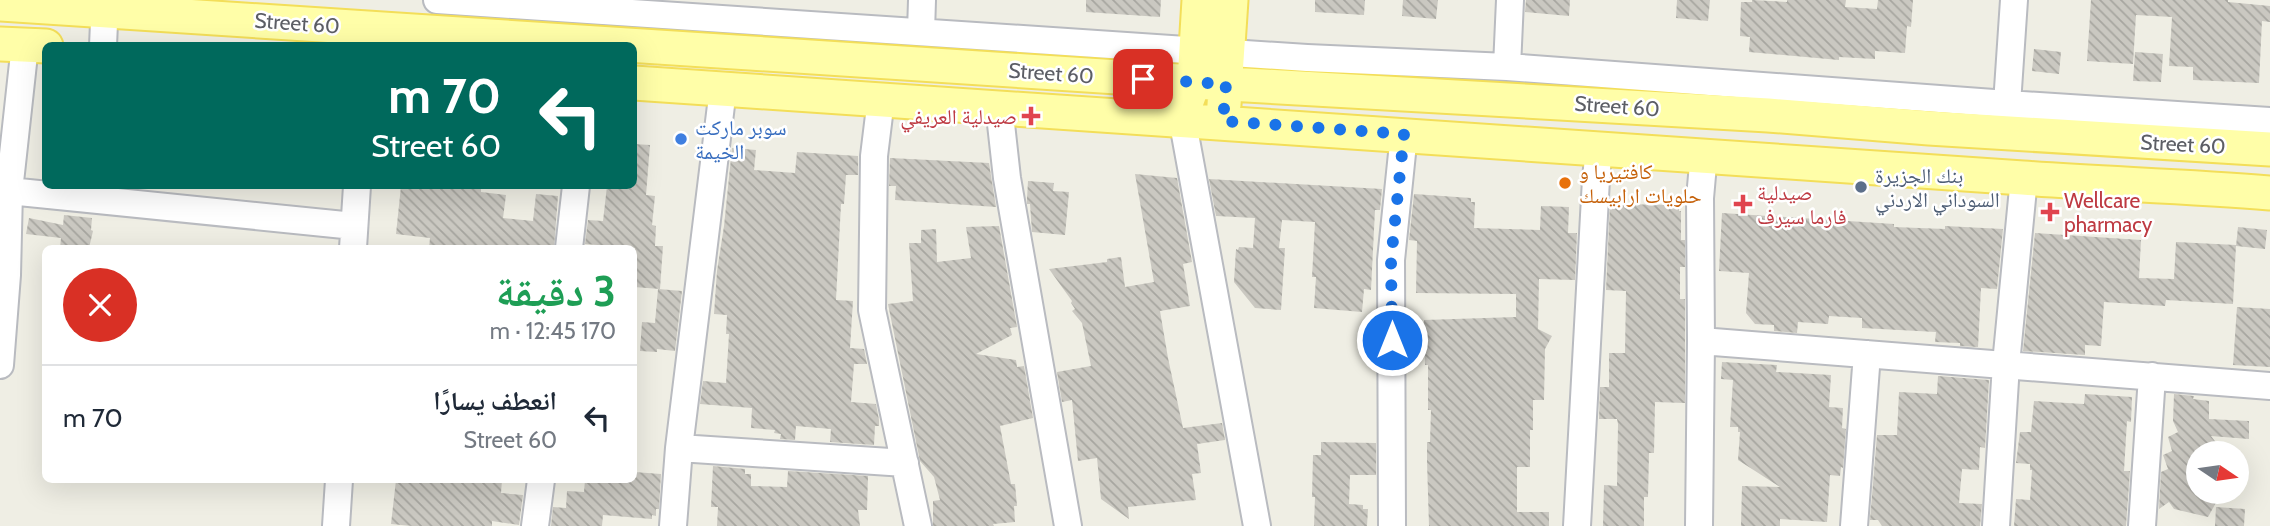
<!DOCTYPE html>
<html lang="ar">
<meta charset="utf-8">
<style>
body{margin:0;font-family:Cabin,"Noto Naskh Arabic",sans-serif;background:#f6f6f7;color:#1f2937;direction:rtl;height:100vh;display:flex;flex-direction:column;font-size:26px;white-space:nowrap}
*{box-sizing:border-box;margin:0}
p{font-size:23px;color:#747a83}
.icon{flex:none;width:38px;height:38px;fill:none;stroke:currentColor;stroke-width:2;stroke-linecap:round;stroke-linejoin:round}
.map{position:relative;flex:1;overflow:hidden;direction:ltr}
.panel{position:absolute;left:42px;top:245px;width:595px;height:238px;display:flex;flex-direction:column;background:#fff;border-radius:10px;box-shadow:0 7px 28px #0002;direction:rtl}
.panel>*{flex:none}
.top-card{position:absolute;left:42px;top:42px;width:595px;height:147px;border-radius:10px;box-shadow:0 7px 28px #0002;direction:rtl;background:#00695c;color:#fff;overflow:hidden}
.needle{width:46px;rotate:103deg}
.controls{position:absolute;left:2186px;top:441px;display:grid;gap:14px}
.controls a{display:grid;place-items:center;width:63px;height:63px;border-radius:50%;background:#fff;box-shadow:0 7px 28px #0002;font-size:35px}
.pin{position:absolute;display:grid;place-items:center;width:60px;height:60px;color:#fff;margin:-30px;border-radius:14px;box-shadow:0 4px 10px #0006}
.me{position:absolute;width:77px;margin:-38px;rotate:0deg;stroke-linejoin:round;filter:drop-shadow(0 0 5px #0008)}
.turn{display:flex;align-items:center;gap:24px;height:147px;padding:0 21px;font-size:32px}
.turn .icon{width:91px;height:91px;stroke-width:2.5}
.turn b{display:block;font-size:49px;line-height:60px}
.round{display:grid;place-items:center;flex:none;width:74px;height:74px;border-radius:37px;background:#f6f6f7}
.overview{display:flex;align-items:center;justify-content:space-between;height:119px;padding:0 21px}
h1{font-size:42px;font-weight:700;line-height:52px;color:#1e9e55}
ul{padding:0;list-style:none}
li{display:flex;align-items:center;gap:21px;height:105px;padding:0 21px;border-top:2px solid #e0e1e3}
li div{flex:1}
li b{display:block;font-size:26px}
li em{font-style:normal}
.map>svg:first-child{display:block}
</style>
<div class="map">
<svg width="2270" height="526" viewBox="0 0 2270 526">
<defs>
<pattern id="building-back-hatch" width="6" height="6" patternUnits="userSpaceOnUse" patternTransform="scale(1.75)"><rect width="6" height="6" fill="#cac8c1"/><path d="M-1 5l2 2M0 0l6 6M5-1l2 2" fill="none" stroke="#a7a6a0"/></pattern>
</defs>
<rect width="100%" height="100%" fill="#efeee4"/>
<path fill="url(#building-back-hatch)" d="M1086,0H1161L1160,17L1086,12Z
M1315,0H1365L1364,15L1315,12Z
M1403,0H1438L1436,19L1402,16Z
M1526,0H1570L1569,16L1525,12Z
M1677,0H1710L1708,21L1676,18Z
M1752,0L1787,2V0H1846L1845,7L1877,9L1878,0H1913L1911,27L1907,26L1905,53L1875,51V59L1839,57V60L1749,52L1750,37L1740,36L1741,2H1752Z
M2091,0H2228V2L2270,6V22L2262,21L2259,83L2193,80V67L2169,66L2172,17L2136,15L2133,64L2087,61Z
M2034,49L2061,52L2059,74L2032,71Z
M2135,52L2163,54L2161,82L2133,81Z
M634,144L650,145L646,195L655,196L652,225L656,226L655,246H663L660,289L634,287L635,248L585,244L588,220L603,221L607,186H634Z
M732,148L756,150L754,170L795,173L797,152L858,156V175H846L844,204H841L836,300L853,301L850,348L864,349L867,364H854L851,402L876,404L879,420V426H875L874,445L830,442L831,429L796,426L795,440L780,439L781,434L774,433L775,430L751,428L752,408L700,404L703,381L726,383L729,334H726L727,315L714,314L717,271L724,226Z
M890,158L989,163L996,207L895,200L896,186H889Z
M1135,174L1177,178L1192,262L1183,264L1190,306L1160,311L1168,358L1183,428L1222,423L1225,440L1197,444L1201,473L1192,474L1196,500L1128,507L1129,519L1101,499L1097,458L1078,461L1072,400L1062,402L1057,372L1091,366L1082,323L1072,311L1075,309L1071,303L1072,301L1049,269L1107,262V259L1121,257L1125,287L1154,282Z
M1209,179L1382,189L1380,210H1375L1371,290L1364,289L1362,312L1314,308L1316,277H1312L1315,222L1282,220L1279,248H1285L1281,310L1255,308L1234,282L1236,249L1238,250L1239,247L1253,248L1255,218L1216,216Z
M1028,181L1054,183L1053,191L1069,192L1065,235L1032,232L1030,204H1027V199Z
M401,186H481V192L506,195L503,218L533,221L536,194L558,196L554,248H429L430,238L396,234Z
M1414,194L1471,198V202H1475L1474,228L1540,230L1541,206L1569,207L1568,233H1577L1575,280L1539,279L1538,329L1552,336L1545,349L1544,400H1533V430H1530V467H1517V512H1549V526H1429L1427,461V442H1430L1431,410H1428V365H1425L1424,320L1516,317V294L1416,293L1417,241L1409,240Z
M1610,204L1679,205V211H1681V240H1685V267H1680V299H1685V403L1655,402L1654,453H1649L1648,497H1644V526H1603L1604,485L1617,486L1618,424L1617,419H1599L1600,387H1609V353H1625L1626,291L1606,290Z
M1722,213L1894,224V227L1945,229V226L2003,229L1997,289L1981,288L1978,347L1960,346V343L1935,342L1936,332L1862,328V318L1829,316L1828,324L1798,322L1797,333L1774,331V325L1755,324L1746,313L1749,273L1719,271Z
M64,215L92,218L91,230L93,231L89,248H60L61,238L26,234L29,218L63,225Z
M999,226L1017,327L1010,328L1012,335L976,354L1016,360L1017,367L1024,366L1033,418L1000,426L1011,484H1015L1017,506H1014L1015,522L993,524L994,526H933V501L940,500L934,477L920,461L888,304L913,301L909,243H921V230L936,229L937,262L971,258L966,227Z
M2238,227L2267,230L2265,249L2236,246Z
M2035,233L2141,240L2139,278L2174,279L2176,242L2236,245L2233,304L2166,300L2165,306L2104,302L2101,346L2085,345V355L2023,351Z
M658,289L682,291L675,351L657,349V352L640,351L642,322L655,323Z
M2237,307L2270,309V367L2233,365Z
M1722,362L1777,365L1776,372L1831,375L1829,407L1843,408L1842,428L1846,429L1843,468L1841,467L1840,476L1830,475L1827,522L1780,519V526H1741L1742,486L1780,487L1738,460L1740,432H1738V427H1730L1733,380L1721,379Z
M1938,376L1989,380L1985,448L1980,447L1979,470L1962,469L1959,503L1982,504L1980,526H1882L1878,520H1870L1877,435H1897L1899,392L1937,394Z
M2085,394L2132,397L2131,422L2127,421L2124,471H2130L2126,526H2014L2016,499L2030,500L2032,470H2030V464L2016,463L2020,432H2031L2034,401L2084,404Z
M2174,394L2194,396L2193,399L2209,401V419L2249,421V439L2211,436L2224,453H2198V492H2222L2208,517L2174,509L2169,502L2159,509L2161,472L2168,469L2163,455L2172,451L2168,437L2178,432L2173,421Z
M1321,442L1376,443V475H1350L1349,504L1363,505V509H1368L1367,526H1314L1315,497H1312L1313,455H1321Z
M713,466L745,469V474H751V486L787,487L788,471L868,476L867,510H858L860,526H717L718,507H711Z
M634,472L661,474L659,509H656V516L652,515V519L603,515L602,526H551L553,507L566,508L567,491L584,492L585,480H634Z
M396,480H502L501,493L523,495L519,525L492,521V526H412L391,524Z
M2216,507L2245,509L2244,526H2215Z"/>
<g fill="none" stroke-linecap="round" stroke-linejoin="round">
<g stroke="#b9bbc0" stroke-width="30">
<path id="minor" d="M437,0L1307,58L1507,67L2007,104L2270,121
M921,32L922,0
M103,46L105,0
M1507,67L1510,0
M881,99L874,156L872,310L918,526
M2007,104L2014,0
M999,106L1007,178L1068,526
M1182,118L1257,526
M9,191L354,226
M353,248L357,186
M569,248L576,186
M1701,341L2270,386
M0,365L7,275L9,191L25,45
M679,448L905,463
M336,526L339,480
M535,526L541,480
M673,526L679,448L723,89
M1392,526L1391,260L1404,134
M1577,526L1596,179L1599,147
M1699,526L1701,341L1700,198L1704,153
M1854,526L1867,354
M1996,526L2006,364L2024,178
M2142,526L2152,376"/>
</g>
<g stroke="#f3de59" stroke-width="37">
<path id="major" d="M0,4L1194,82L1768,115L1929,128L2270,149
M0,44L46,46
M634,83C1097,112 1560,143 2023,178C2105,184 2188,186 2270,193
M1187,101L1194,82L1199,0
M1224,105L1231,0"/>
</g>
<use href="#minor" stroke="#fff" stroke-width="26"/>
<use href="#major" stroke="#fffea8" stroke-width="33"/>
</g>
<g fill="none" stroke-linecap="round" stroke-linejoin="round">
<path stroke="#1a73e8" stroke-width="12" stroke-dasharray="0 21.6" d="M1143,79L1226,84L1223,121L1404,134L1391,260L1392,340"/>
</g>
<g fill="#e0444e" stroke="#fff" stroke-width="2.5">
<path d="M1027.5 105.5h7v7h7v7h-7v7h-7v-7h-7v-7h7z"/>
<path d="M1739.5 193.5h7v7h7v7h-7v7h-7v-7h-7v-7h7z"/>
<path d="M2046.5 201.5h7v7h7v7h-7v7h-7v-7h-7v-7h7z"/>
</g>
<circle fill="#3f7fe0" stroke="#fff" stroke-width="2.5" cx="681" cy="139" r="7"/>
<circle fill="#e8710a" stroke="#fff" stroke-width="2.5" cx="1565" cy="183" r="7"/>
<circle fill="#5c6f8a" stroke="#fff" stroke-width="2.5" cx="1861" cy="187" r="7"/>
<g text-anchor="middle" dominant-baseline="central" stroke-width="5" stroke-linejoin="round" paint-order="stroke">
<g font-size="21" fill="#5c5e65" stroke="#fff">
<text transform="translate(297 23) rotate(4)">Street 60</text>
<text transform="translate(1051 73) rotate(4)">Street 60</text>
<text transform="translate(1617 106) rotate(4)">Street 60</text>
<text transform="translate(2183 144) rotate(3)">Street 60</text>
</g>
<g font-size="21" fill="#be3a42" stroke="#fff" text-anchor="start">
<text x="1017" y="116" text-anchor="end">صيدلية العريفي</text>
<text x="1757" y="192">صيدلية<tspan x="1757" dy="24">فارما سيرف</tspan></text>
<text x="2064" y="200">Wellcare<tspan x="2064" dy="24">pharmacy</tspan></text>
</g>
<g font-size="21" fill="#366cbe" stroke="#fff" text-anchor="start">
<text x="695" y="127">سوبر ماركت<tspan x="695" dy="24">الخيمة</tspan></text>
</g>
<g font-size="21" fill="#c56008" stroke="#fff" text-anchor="start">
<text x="1579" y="171">كافتيريا و<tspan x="1579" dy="24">حلويات ارابيسك</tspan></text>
</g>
<g font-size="21" fill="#4e5e75" stroke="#fff" text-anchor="start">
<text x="1875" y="175">بنك الجزيرة<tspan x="1875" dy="24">السوداني الاردني</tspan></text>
</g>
</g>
</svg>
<div class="controls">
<a><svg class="needle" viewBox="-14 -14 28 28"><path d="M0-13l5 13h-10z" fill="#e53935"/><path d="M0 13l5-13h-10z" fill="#747a83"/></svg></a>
</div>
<div class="pin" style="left:1143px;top:79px;background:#d93025"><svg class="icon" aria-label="arrive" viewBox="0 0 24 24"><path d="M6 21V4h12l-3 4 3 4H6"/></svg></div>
<svg class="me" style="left:1392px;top:340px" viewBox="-20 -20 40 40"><circle r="17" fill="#1a73e8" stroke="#fff" stroke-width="3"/><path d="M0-11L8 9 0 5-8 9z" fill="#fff"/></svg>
<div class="top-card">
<div class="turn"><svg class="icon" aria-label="left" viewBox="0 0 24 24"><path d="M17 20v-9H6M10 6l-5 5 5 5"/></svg><div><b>70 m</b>Street 60</div></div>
</div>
<section class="panel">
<div class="overview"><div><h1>3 دقيقة</h1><p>170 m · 12:45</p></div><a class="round" style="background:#d93025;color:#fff"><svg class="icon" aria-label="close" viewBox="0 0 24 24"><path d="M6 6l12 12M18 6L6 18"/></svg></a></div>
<ul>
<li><svg class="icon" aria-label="left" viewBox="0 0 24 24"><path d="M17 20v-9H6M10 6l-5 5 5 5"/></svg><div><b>انعطف يسارًا</b><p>Street 60</p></div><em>70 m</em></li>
</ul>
</section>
</div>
